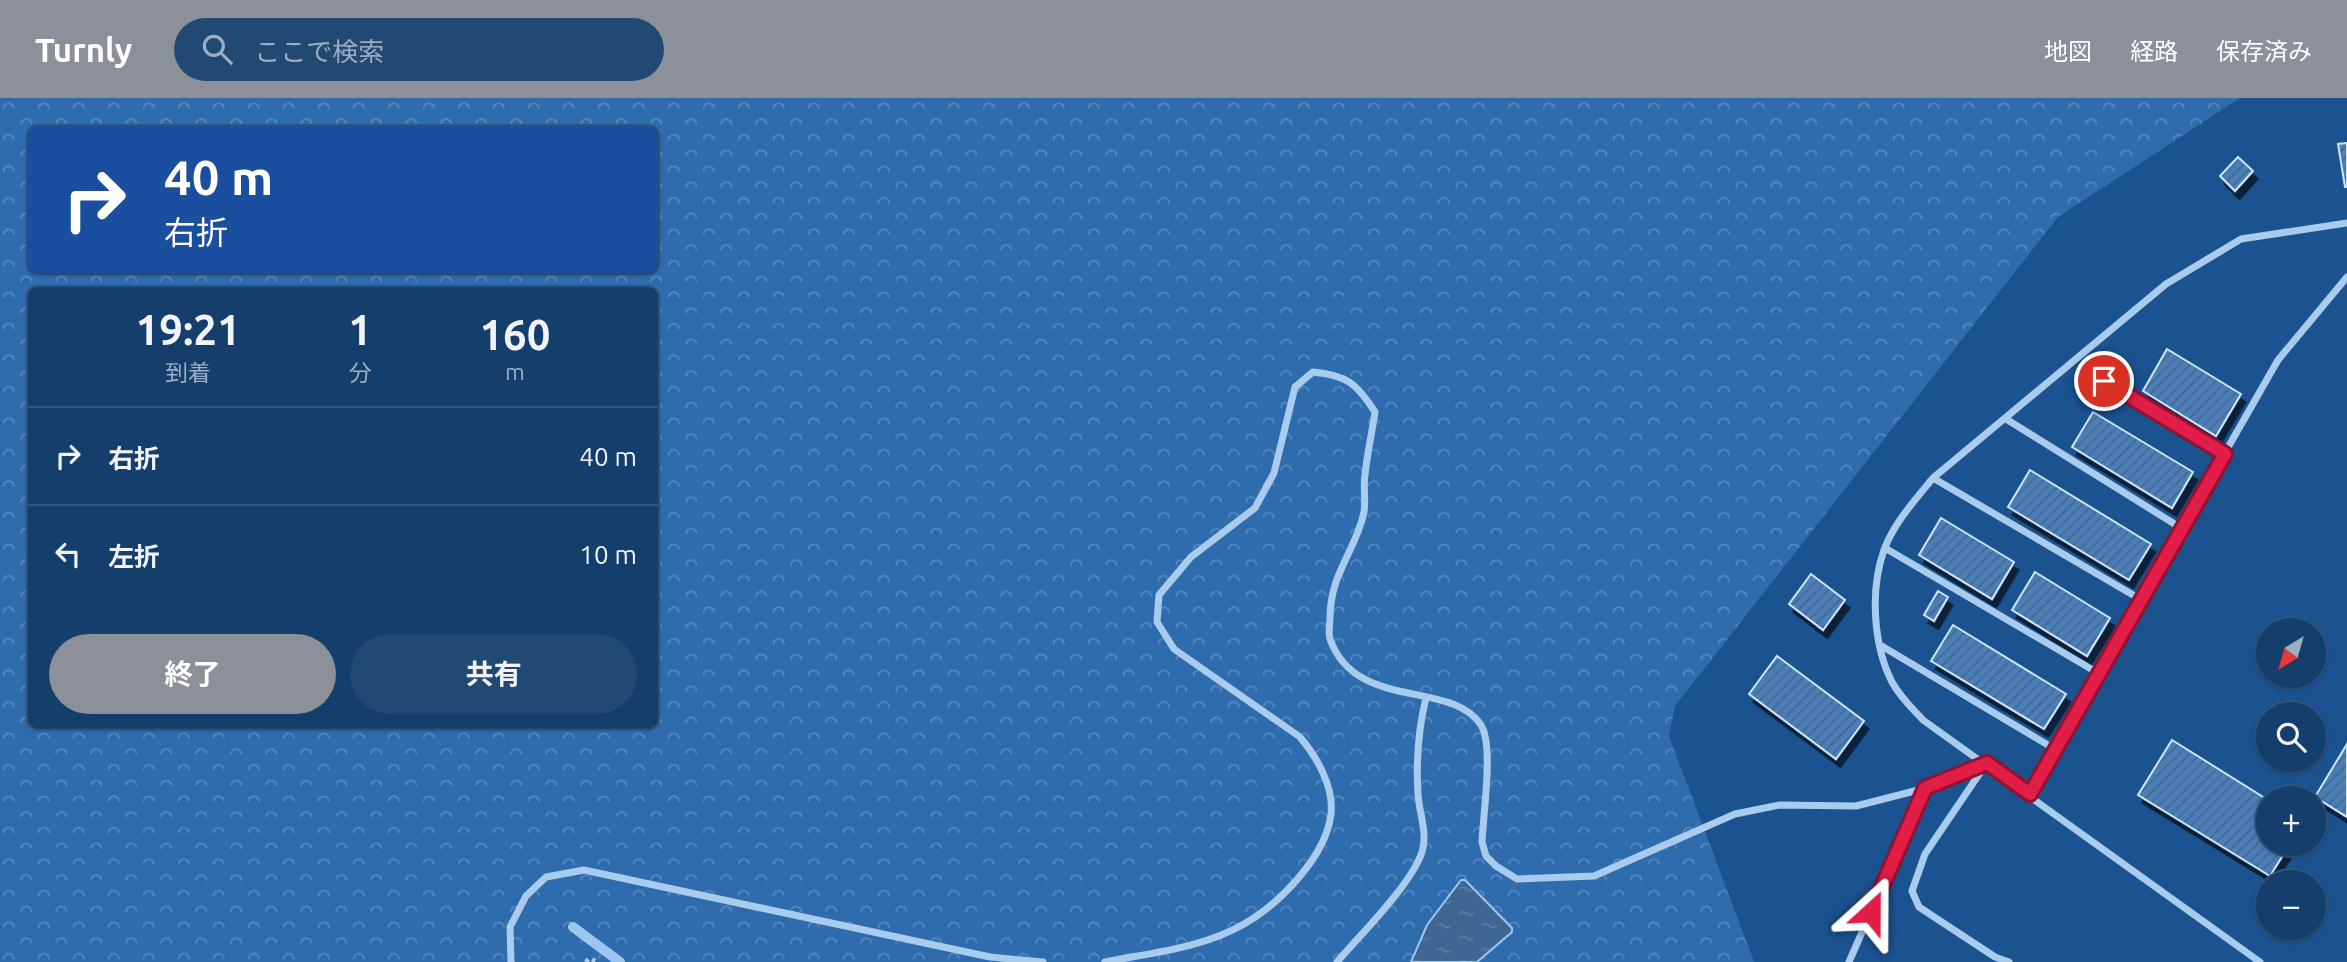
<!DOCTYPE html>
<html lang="ja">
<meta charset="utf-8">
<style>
body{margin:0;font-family:Ubuntu,"Noto Sans JP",sans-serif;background:#214974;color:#f1f3f6;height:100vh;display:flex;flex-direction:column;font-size:26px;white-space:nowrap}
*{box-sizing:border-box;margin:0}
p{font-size:23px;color:#9daec2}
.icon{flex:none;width:38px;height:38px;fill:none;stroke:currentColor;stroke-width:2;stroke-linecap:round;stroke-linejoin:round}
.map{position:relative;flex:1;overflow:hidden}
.drawer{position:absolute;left:28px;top:189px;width:630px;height:441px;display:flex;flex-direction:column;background:#143e6c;border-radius:10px;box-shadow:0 2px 5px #0004,0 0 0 2px #33577f}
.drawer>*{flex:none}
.top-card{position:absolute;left:28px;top:28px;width:630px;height:147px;border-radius:10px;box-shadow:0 2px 5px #0004,0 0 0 2px #33577f;background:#1a4fa0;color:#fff;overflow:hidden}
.needle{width:46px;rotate:217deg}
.controls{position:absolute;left:2256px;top:520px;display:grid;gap:14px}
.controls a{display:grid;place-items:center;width:70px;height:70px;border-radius:50%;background:#143e6c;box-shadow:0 2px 5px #0004,0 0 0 2px #33577f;font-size:35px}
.pin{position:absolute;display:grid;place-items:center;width:60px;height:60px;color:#fff;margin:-30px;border:4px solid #fff;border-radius:50%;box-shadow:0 2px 7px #0007}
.me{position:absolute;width:77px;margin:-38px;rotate:24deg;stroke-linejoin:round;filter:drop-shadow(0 0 5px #0008)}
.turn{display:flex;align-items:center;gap:24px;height:147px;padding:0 21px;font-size:32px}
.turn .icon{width:91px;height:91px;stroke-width:2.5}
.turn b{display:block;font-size:49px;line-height:60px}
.eta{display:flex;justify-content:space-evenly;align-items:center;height:119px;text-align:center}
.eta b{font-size:42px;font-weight:700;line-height:49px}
.action{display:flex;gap:14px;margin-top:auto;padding:14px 21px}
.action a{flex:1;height:80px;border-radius:42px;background:#8c9099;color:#fff;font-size:28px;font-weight:700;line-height:80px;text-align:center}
.action a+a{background:#214974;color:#f1f3f6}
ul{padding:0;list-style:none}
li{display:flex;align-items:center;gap:21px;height:98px;padding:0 21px;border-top:2px solid #33577f}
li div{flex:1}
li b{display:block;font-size:26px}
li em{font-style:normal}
header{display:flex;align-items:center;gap:42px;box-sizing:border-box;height:98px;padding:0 35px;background:#8c9099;color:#fff}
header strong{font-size:33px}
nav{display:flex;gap:38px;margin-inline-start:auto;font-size:24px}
.search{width:490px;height:63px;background:#214974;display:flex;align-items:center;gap:18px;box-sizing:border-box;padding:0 24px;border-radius:38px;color:#9daec2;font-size:26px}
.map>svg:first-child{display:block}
</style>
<header>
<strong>Turnly</strong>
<div class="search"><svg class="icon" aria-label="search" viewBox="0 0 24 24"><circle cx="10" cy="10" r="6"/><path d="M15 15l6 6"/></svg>ここで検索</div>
<nav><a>地図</a><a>経路</a><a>保存済み</a></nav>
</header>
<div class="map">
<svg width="2347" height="864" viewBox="0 0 2347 864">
<defs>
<pattern id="forest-crowns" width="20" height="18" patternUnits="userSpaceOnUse" patternTransform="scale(1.75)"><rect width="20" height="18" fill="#2e6cae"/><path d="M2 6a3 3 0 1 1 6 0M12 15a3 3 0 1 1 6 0" fill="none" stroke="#5889be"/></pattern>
<pattern id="water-ripples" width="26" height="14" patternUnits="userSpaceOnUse" patternTransform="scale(1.75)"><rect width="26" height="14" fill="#406794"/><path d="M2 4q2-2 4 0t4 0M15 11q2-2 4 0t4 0" fill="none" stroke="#5d7ea4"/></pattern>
<pattern id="building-hatch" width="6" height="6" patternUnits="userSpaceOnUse" patternTransform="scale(1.75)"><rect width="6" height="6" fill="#487eb9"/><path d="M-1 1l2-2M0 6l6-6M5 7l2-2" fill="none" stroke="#4a6888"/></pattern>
<filter id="shadow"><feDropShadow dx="4.5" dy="8" stdDeviation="0" flood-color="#0009"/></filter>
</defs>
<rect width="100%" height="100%" fill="#1b5290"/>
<path fill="url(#forest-crowns)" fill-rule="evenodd" d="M0,0H2240L2058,119L1675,608L1669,638L1754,864H0ZM32,32H654V172H32ZM32,192H654V626H32Z"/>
<path fill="url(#water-ripples)" stroke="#9cc6f0" stroke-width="2" d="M1461,782H1465L1512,830V834L1477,864H1411L1427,827Z"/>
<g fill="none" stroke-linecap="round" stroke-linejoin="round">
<path stroke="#9cc6f0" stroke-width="10" d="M573,829L620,864"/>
</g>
<path fill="url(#building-hatch)" stroke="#d0e4fa" stroke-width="2" filter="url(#shadow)" d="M2347,45V89H2345L2338,46Z
M2238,59L2253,73L2235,93L2220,78Z
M2167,251L2241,296L2216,338L2143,293Z
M2093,314L2193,374L2172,410L2072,349Z
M2030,372L2151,446L2129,482L2008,409Z
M1941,420L2014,464L1992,501L1919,457Z
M2035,474L2110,520L2087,558L2012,512Z
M1811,476L1845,502L1823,532L1789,506Z
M1938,493L1948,499L1934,523L1924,517Z
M1953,527L2066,596L2044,631L1931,563Z
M1777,558L1864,623L1836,661L1749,596Z
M2172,642L2268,702V746H2290L2270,778L2138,697Z
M2347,646V719L2315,699Z"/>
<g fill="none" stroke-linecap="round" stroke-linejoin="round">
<path stroke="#a9cbee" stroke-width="4.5" stroke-dasharray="3.5 5" stroke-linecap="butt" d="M586,864L589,860L597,864"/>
<path stroke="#a9cbee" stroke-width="7" d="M2104,283L2225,356
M2006,321L2181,430
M1933,380L2140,501
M1885,450L2098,575
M1880,547L2053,650
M1986,666L1925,756L1912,793L1919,809L1995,859L2009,864
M2030,696L2278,262L2347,179
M511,864L510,829L526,798L546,779L584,772L990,859L1043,864
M1105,864C1150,855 1203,850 1244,826C1279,806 1326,759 1331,716C1334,689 1317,659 1300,639L1174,551L1157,524L1159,497L1191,459L1255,410L1274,375L1295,289L1313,274C1347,277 1357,286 1375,314C1372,335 1367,356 1365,377C1363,389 1366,402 1364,414C1356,453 1330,475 1330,520C1330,526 1328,535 1330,541C1356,614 1451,581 1481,627C1494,648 1483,717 1482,744L1486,758L1496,768L1517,781L1594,778L1735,716L1780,707L1856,708L1938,687L1987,665
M1337,864C1361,836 1411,787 1422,754C1428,735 1419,715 1418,696C1416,663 1418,632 1426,600
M1849,864L1925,690
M2260,864L1923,622C1912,610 1900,599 1892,584C1873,547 1870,491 1884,452C1894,425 1915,402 1933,380L2166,186L2241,141L2347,125"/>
</g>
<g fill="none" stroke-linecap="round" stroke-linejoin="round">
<g stroke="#92132f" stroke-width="18">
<path id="route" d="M1871,814L1925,690L1987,665L2030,696L2225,356L2104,283"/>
</g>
<use href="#route" stroke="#e11d48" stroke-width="12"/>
</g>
</svg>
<div class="controls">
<a><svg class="needle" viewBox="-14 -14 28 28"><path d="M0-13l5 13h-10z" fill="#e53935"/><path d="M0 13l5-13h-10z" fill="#9daec2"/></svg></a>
<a><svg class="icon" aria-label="search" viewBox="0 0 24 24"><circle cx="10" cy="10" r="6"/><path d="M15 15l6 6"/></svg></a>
<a>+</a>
<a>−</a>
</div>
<div class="pin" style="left:2104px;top:283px;background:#d93025"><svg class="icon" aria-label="arrive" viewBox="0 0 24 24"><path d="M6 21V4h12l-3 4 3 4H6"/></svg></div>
<svg class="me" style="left:1871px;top:814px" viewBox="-20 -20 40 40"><path d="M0-17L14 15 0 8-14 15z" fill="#e11d48" stroke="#fff" stroke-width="4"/></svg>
<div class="top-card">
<div class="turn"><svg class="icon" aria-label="right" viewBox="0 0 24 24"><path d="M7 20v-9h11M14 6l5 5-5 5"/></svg><div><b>40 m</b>右折</div></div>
</div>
<section class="drawer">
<div class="eta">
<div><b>19:21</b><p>到着</p></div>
<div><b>1</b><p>分</p></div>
<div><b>160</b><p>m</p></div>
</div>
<ul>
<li><svg class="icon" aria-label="right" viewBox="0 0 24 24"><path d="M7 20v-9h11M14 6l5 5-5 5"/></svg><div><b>右折</b></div><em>40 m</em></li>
<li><svg class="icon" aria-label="left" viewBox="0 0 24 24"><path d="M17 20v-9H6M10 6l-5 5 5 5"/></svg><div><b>左折</b></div><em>10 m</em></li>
</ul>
<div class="action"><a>終了</a><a>共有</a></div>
</section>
</div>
